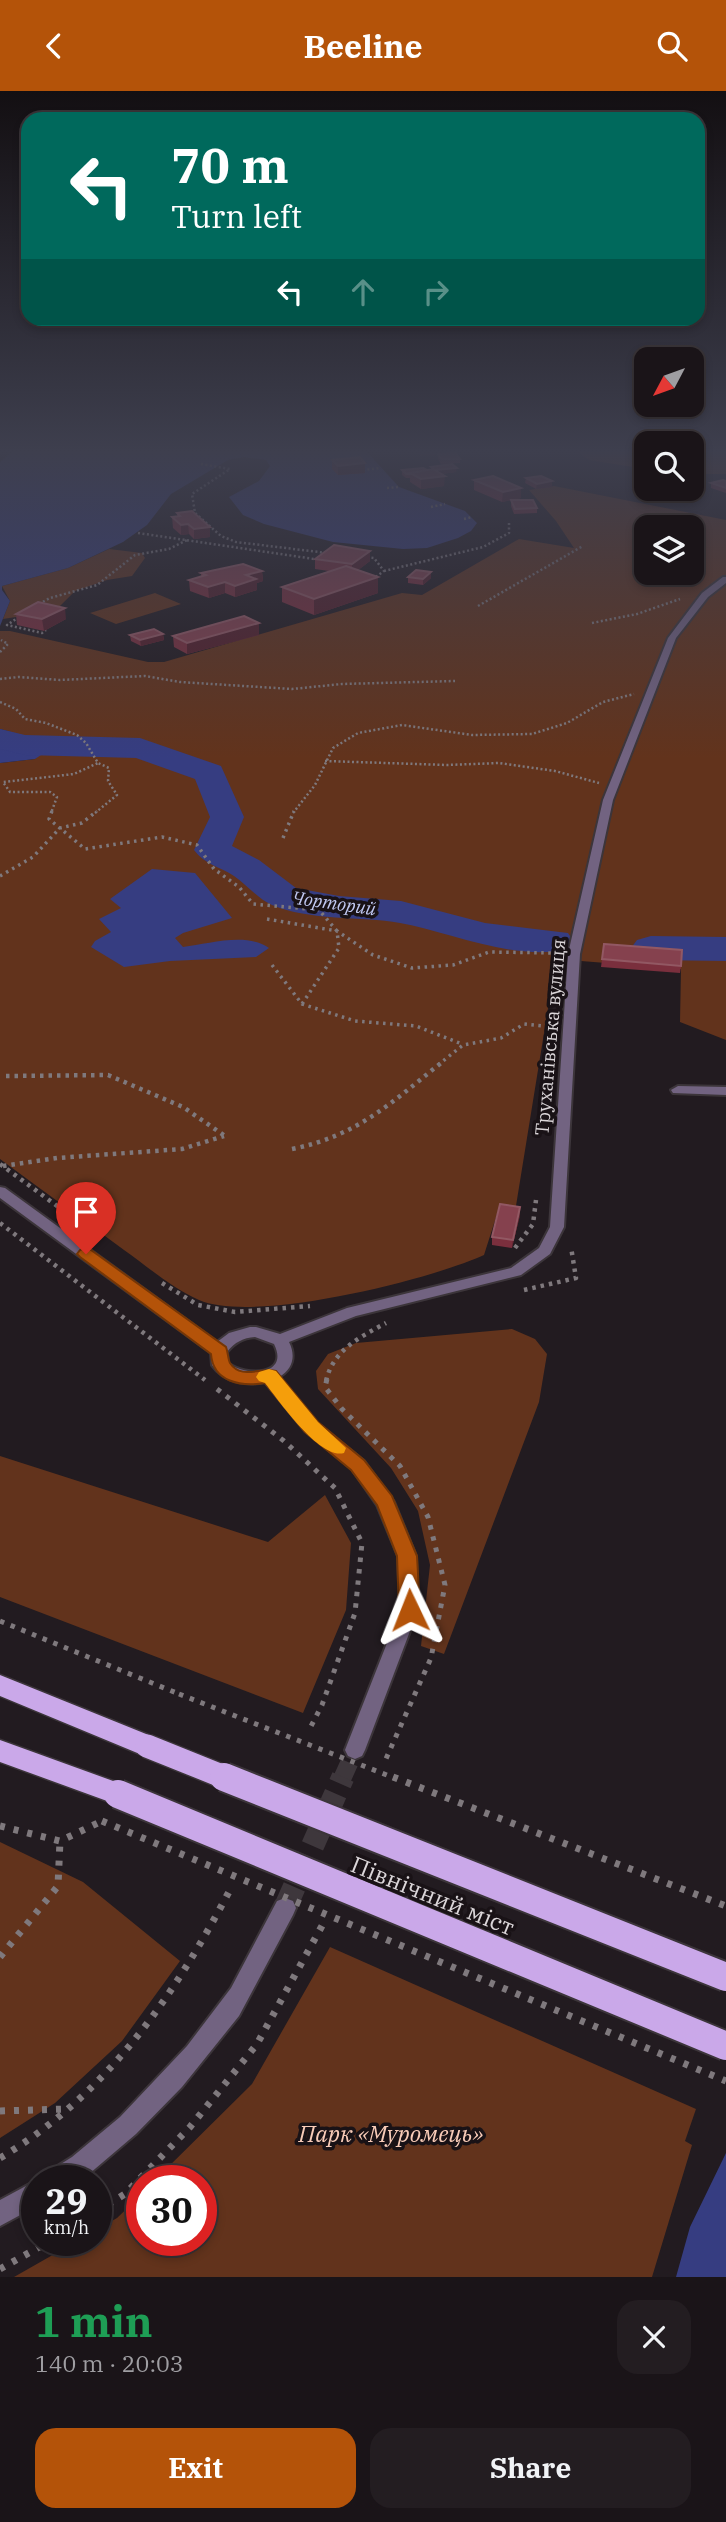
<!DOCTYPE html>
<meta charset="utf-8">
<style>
body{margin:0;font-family:"IBM Plex Serif",serif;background:#231d21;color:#f1f3f6;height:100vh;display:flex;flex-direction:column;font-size:26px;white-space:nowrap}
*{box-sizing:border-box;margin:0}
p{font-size:23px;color:#9f9ea2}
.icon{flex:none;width:38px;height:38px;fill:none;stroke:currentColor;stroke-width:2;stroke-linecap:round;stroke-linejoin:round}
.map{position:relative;height:2186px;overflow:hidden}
.drawer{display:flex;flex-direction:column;background:#1a1418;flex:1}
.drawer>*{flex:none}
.hud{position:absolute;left:21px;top:21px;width:684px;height:214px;border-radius:21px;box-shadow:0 4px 10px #0003,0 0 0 2px #383337;background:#00695c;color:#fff;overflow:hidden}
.needle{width:46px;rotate:229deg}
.controls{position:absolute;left:634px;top:256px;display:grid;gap:14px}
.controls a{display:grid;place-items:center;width:70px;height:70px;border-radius:14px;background:#1a1418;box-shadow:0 4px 10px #0003,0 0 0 2px #383337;font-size:35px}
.speed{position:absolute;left:21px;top:2074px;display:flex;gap:14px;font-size:35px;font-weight:700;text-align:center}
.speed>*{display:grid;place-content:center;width:91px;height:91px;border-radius:50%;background:#1a1418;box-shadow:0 4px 10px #0003,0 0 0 2px #383337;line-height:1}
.speed small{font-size:18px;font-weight:400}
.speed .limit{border:10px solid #d22;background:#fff;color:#111}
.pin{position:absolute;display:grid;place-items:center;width:60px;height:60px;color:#fff;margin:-72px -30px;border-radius:50% 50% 50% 0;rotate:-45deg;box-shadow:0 0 7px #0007}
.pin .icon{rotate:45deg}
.me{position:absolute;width:77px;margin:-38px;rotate:358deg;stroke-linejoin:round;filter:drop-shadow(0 0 5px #0008)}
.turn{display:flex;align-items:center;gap:24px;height:147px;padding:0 35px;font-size:32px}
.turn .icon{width:91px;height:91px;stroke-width:2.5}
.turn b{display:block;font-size:49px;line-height:60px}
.lanes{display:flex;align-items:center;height:66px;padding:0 35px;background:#0003;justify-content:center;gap:35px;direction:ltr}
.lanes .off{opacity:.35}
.round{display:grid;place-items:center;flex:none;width:74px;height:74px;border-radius:21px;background:#231d21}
.headline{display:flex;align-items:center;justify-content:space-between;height:119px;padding:0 35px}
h1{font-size:42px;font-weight:700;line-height:52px;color:#1e9e55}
.primary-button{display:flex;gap:14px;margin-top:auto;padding:14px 35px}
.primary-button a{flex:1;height:80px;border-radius:21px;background:#b45309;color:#fff;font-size:28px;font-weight:700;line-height:80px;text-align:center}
.primary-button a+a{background:#231d21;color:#f1f3f6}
header{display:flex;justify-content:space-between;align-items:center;height:91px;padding:0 35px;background:#b45309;color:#fff;font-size:32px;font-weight:700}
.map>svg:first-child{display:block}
</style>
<header><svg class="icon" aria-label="back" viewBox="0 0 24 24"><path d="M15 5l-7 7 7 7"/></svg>Beeline<svg class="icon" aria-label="search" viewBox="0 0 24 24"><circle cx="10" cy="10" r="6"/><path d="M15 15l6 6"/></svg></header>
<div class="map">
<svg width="726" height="2186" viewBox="0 0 726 2186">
<rect width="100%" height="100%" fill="#221b20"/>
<path fill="#62331c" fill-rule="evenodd" d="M578,361H646V378L589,369Z
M691,361H726V383H691Z
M554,395L726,429V949L680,931L681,878L556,868L515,1121L498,1120L484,1164C429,1189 254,1233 199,1209C172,1197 148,1176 124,1159C83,1129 41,1098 0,1068V672L35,668L44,650L0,638V540H10L148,571H164L402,502L422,504L519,448L574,457L556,430L529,399ZM646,436H691V481H646Z
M109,458L142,462L145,467L132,485L107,489L75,500L60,515L48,521L3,528L10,510L2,495L68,477Z
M155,502L181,513L116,533L90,522Z
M512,1238L535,1248L547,1263L539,1311L444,1563L421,1555L430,1474L418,1420L391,1377L318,1298L316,1280L328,1263L356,1252Z
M0,1365L268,1451L325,1404L351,1452L346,1519L303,1622L0,1506Z
M0,1751L83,1791L180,1870L122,1950L55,2012L0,2047Z
M330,1856L696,2018L685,2050L692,2054L652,2186H14L79,2149H96V2139L117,2127L142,2103V2149H201V2090L155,2089L252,1993Z"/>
<path fill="#363d81" d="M12,361H367L399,396L465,420L477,432L471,440L458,447L427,457L403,458L333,451L264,433L243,424L229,406L259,390L270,375L266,369L244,366L228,369L171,403L147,434L123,451L68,477L2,495V499L10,510L0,535V371Z
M0,638L45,650L50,658L35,668L0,672Z
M152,778L195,782L232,827L183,842L175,847L183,856C209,853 246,841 269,857L256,866L170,870L124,876L91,856L95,850L111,841L99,828L121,817L110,808Z
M726,2062V2186H676L690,2136Z"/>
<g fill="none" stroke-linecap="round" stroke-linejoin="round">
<path fill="#363d81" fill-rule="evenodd" d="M0,638L25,644L140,647L221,675L244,726L232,755L259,769L296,797L339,805L401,810L485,832L568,842L573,850L568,858C516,871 450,841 400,832C361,825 309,830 272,814C258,808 247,794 234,785C220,776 204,773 194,759L210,726L195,688L136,667L25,664L0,658Z
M651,845L726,846V870L651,869L637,865L631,857L637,849Z"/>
<path stroke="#3e373c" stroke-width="18" stroke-dasharray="18 9" stroke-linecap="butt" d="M342,1688L355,1659"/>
<path stroke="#3e373c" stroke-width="23" stroke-dasharray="23 11" stroke-linecap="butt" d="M285,1817L343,1686"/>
<g stroke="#3c353a" stroke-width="4">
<path id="lane" d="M678,995L726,996V1004L673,1002L671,999Z"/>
</g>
<g stroke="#3c353a" stroke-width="4">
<path id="street" d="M723,486H726V492L708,506L676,547L613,709L580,863L564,1136L550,1163L521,1184L356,1225L289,1251C296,1265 293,1278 279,1286L317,1332L364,1370L394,1411L416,1465L418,1519L365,1659L362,1665L355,1668L348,1665L345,1659L400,1519L398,1465L377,1414L352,1378L305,1340L265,1291C246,1295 224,1291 212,1274L211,1262L0,1107V1096L5,1097L217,1251L229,1242L250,1236H256L280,1243L347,1217L511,1177L539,1157L550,1136L568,863L603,709L668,547L702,502ZM255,1246L274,1253C290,1285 246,1286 228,1272L227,1261C235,1251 243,1247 255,1246Z
M285,1807L293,1810L296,1817L293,1824L239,1925L182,1996L136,2043L89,2083L79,2090H45L48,2081L72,2066L120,2026L187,1955L231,1897L277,1810Z
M37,2089V2115L0,2135V2109Z"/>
</g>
<g stroke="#3c353a" stroke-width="3">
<path id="primary" d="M0,1584L156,1647L159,1655L156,1663L147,1666L0,1605Z
M0,1649L127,1695L131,1703L127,1711L118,1714L0,1671Z"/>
</g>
<path stroke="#7f797d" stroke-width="2.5" stroke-dasharray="2 2.5" stroke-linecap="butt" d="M201,373L230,378L192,403L195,422L221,445L236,451L327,462
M363,379L380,377
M387,397L399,396
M431,416L445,413
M464,428L472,426
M138,442L321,469
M367,466L374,467L384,480L373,488
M384,480L483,456L509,442V432
M35,515L50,507L97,494L135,464L169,458L187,449
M478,515L583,455
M19,526L7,534L42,542L46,539
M592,532L637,523L680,508
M0,561L8,553L1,549
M0,588L19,586L60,589L145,585L180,591L292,598L342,593L455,590
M0,611L16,618L25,628L46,632L77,644L86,652L98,672L74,683L3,691L10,701H50L57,706L51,722
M325,670L447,674L499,672L555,680L599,692
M95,722L117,704L108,690L109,677L98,672
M293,722L315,694L333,657L358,642L402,634L472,644L532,643L567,632L603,611L634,603"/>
<path stroke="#7f797d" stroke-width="3.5" stroke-dasharray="2.5 4.5" stroke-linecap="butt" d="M52,720L49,728L85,758L162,746L197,754L214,778L239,796L253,813L319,819L337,840L339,857L302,913
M283,747L294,720
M0,785L33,766L60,737L82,732L97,720
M267,828L337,840L373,864L412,877L453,874L489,861L556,862
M272,874L302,913L355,930L416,935L462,953
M438,974L463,954L501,947L524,933L553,936"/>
<path stroke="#7f797d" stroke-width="4.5" stroke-dasharray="3.5 5" stroke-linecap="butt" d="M6,985L108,984L183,1016L225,1045
M292,1058C357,1045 391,1012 441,972
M0,1073L87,1137
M3,1075L57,1067L182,1058L224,1045
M0,1132L205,1289
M515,1157L533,1133L536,1109
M162,1192L198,1214L235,1221L310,1215
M524,1199L576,1187L571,1156
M326,1290C333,1259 360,1246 386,1232"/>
<path stroke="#7f797d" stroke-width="5" stroke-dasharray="4.5 7" stroke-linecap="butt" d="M327,1288L325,1296L342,1318L400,1375L428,1426L445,1494L431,1567L385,1670
M217,1298L284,1350L335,1397L362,1452L355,1522L322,1614L308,1641
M0,1530L179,1603"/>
<path stroke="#7f797d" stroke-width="7" stroke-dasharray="5 9" stroke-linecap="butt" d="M0,1735L60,1750L102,1730
M0,1866L58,1795L60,1750
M0,2020L68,2018
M0,2067C108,2003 175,1904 232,1795
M96,2121L125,2103L190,2036L257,1953L323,1833
M0,2178L52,2149"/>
<use href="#lane" fill="#726381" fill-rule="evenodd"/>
<use href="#street" fill="#726381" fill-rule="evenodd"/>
<use href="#primary" fill="#caa8e9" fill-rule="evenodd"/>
<g stroke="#3c353a" stroke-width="26" stroke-linecap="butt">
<path id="primary-bridge-far1" d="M147,1655L229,1688"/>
</g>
<g stroke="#3c353a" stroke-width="32" stroke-linecap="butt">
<path id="primary-bridge" d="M224,1686L726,1886
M118,1703L726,1955"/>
</g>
<path stroke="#7f797d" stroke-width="5" stroke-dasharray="4.5 7" stroke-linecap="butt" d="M179,1603L397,1688"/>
<path stroke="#7f797d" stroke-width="7" stroke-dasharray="5 9" stroke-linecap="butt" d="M393,1686L726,1815
M102,1730L726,1990"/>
<use href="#primary-bridge-far1" stroke="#caa8e9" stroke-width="23"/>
<use href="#primary-bridge" stroke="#caa8e9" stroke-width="28"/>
</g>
<path fill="#7a2f3d" d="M438,363L460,368V372L441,373L438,368Z
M332,369L365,382L338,384L332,378Z
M431,376L456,381L441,383L444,395L421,398L410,391V387H406L402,384V379H431Z
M526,387L552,390V396L536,398L525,392Z
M474,389L521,407L502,411L474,399Z
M726,390V402L711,397V392Z
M511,409L537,417V422L514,423L511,415Z
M177,422L210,436V446L194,448L189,443L181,444L173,437L172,426H177Z
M315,468L370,470L358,479L378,502L314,524L282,511V496L329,480L315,478Z
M262,480L263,490L257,492V499L235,506L225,502L209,507L190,500L189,489L201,486V482Z
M408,486L431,487L423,494L408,492Z
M16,523L66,528L44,540L17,534Z
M163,543L164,549L141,555L131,550L130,544Z
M259,544L187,563L174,556L173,545Z
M604,853L681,875L680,882L601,876Z
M520,1124L512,1157L492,1154V1146Z"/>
<path fill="#531f2a" d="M420,361H435V364L420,365Z
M365,372V382L338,384V375Z
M457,377L456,381L435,384V379Z
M445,385L444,395L421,398V388Z
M552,390V396L536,398L537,393Z
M521,397V407L502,411L503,401Z
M188,433L189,443L181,444V434Z
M210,436V446L194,448V438Z
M370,460V470L352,484V473Z
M262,480L263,490L257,492V499L235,506V495L246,484Z
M431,481V487L423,494V488Z
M378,486V502L314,524V508Z
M225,491V502L209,507L208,496Z
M65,517L66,528L44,540L42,528Z
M259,532V544L187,563V552Z
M163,543L164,549L141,555L140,549Z
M520,1116V1124L512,1157L513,1149Z"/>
<path fill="#85414e" stroke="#925863" stroke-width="2" d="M456,362L460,368H442L438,363Z
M360,366L365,372L338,375L332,369Z
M452,373L457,377L435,379L431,376Z
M423,377L427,379L406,383L402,379Z
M433,378L445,385L421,388L410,382Z
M493,385L521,397L503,401L474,389Z
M541,385L552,390L537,393L526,387Z
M723,389L726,390V397L711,392Z
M511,409H533L537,417L515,418Z
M192,420L210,436L194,438L188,433L181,434L172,426L180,425L177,422Z
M334,454L370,460L352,473L315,468Z
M243,473L262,480L246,484L256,488L235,495L225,491L208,496L189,489L206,484L201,482Z
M346,475L378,486L314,508L282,496Z
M416,479L431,481L423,488L408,486Z
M38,511L65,517L42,528L16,523Z
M244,525L259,532L187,552L173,545Z
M154,538L163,543L140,549L130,544Z
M604,853L682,859L681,875L602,868Z
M500,1113L520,1116L513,1149L492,1146Z"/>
<linearGradient id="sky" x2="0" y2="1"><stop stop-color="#130f12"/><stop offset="0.54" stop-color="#3e3f4e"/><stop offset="1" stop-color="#3e3f4e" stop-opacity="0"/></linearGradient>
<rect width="726" height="667" fill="url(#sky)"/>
<path fill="#b45309" stroke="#753606" stroke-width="2" d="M86,1157L91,1159L226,1256C228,1261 228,1268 230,1272C241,1289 261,1276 276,1280L318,1331L364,1369L392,1405L417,1465L420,1519L417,1525L410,1527L402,1525L399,1519L397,1465L377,1414L351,1379L305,1341L265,1292C241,1296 213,1291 211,1263L80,1166L77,1163L80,1159Z"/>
<path fill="#f59e0b" d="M269,1278L276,1280L318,1331L346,1357L344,1362C320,1369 279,1310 265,1292L259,1290L256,1286L259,1281Z"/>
<g text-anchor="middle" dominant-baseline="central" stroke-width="7" stroke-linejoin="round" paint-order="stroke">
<g font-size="18" font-style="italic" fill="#c1c9f2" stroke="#191216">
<text transform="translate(334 812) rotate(8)">Чорторий</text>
</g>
<g font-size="19" fill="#dbd6d9" stroke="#191216">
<text transform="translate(550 946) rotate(-85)">Труханівська вулиця</text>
</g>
<g font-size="23" fill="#dbd6d9" stroke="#191216">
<text transform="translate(433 1804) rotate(22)">Північний міст</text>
</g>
<g font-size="23" font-style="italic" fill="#f9ccb8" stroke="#191216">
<text x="391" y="2042">Парк «Муромець»</text>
</g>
</g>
</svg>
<div class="controls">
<a><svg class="needle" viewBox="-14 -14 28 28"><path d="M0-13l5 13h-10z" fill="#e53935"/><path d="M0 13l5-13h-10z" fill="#9f9ea2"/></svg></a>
<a><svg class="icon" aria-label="search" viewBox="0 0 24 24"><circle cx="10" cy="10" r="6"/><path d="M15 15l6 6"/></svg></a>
<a><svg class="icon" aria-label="layers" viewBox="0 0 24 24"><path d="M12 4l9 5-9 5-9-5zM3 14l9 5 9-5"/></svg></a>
</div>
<div class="speed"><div>29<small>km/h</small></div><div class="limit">30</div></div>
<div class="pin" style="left:86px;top:1163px;background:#d93025"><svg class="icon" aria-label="arrive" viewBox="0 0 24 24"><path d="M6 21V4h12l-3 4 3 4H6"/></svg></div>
<svg class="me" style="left:410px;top:1519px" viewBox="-20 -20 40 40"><path d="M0-17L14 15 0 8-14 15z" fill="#b45309" stroke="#fff" stroke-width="4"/></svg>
<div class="hud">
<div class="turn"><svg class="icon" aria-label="left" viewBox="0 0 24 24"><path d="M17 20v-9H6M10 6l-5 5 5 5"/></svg><div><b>70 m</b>Turn left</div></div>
<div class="lanes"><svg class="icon" aria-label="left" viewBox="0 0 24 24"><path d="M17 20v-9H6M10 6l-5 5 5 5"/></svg><svg class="icon off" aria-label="ahead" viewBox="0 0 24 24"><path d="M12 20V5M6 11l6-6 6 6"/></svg><svg class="icon off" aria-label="right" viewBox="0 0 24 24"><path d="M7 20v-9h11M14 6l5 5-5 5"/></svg></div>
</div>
</div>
<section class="drawer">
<div class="headline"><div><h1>1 min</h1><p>140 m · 20:03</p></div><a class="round"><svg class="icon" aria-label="close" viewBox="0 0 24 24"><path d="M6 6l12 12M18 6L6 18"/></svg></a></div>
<div class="primary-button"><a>Exit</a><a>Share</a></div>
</section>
